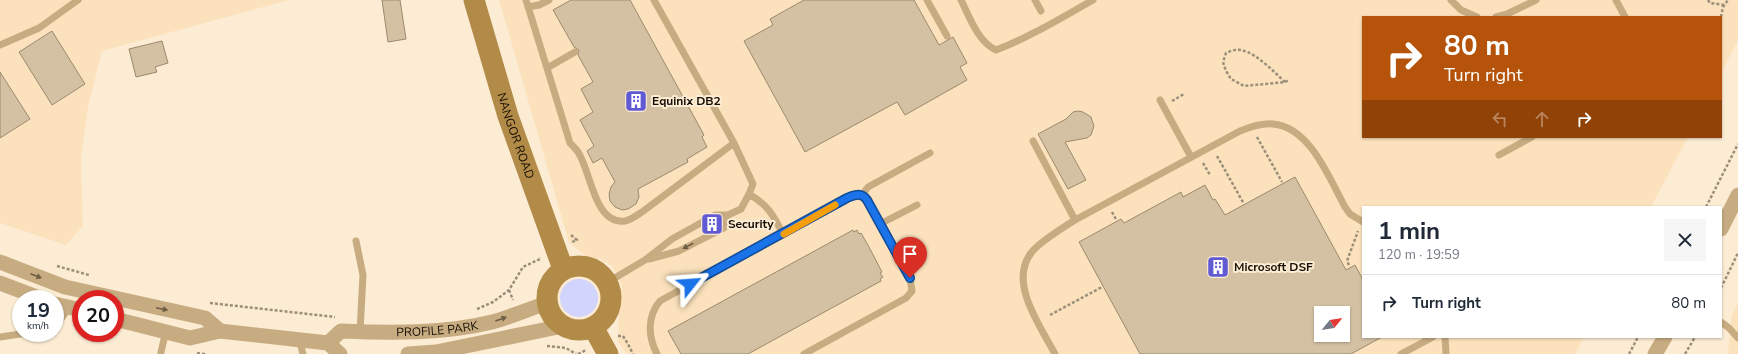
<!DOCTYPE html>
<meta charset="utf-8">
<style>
body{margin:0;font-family:"Nunito Sans",sans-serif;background:#f6f6f7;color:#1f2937;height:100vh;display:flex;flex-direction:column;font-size:15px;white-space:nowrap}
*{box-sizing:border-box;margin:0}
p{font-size:13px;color:#747a83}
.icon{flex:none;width:22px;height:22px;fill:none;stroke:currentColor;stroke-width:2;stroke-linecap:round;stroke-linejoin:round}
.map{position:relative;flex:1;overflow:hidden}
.sheet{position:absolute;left:1362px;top:206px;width:360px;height:132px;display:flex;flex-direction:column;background:#fff;border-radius:0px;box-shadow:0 1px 3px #0004}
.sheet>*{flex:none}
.banner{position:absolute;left:1362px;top:16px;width:360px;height:122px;border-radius:0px;box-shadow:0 1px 3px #0004;background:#b45309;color:#fff;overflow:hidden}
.needle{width:26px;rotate:60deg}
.fabs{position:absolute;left:1314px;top:306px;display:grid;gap:8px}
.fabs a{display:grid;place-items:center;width:36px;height:36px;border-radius:0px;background:#fff;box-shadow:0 1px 3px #0004;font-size:20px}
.speed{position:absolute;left:12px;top:290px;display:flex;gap:8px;font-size:20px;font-weight:700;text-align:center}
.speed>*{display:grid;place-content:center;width:52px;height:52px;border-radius:50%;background:#fff;box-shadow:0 1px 3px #0004;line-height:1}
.speed small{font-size:10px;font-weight:400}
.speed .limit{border:6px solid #d22;background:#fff;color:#111}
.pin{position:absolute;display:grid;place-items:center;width:34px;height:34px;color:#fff;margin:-41px -17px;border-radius:50% 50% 50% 0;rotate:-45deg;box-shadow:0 0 4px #0007}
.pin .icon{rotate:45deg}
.me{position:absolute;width:44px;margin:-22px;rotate:62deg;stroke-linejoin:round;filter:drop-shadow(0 0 3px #0008)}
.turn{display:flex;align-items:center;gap:14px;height:84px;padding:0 16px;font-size:18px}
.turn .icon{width:52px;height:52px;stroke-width:2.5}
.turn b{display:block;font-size:28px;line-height:34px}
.lanes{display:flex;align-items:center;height:38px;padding:0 16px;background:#0003;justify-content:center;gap:20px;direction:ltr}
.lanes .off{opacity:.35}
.round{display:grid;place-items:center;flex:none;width:42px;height:42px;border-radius:0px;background:#f6f6f7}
.overview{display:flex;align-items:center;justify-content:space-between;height:68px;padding:0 16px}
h1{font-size:24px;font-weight:700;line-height:30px}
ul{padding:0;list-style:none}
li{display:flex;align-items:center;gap:12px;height:56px;padding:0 16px;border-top:1px solid #e0e1e3}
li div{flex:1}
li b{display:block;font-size:15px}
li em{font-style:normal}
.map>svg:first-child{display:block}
</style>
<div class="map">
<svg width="1738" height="354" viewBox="0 0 1738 354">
<rect width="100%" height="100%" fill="#fcecd3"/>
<path fill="#fbe2bc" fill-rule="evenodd" d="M0,0H289L102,51L88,107L81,159L83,226L66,245L0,223Z
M499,0H1738V40L1721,73V17H1363V137H1688L1651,207H1363V337H1584L1575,354H627L618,342L619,305L622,286L612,266L600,259L587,257L569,242ZM1321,313H1343V335H1321Z
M1738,303V354H1730L1728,352L1732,315Z"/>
<path fill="#d1d5fd" d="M560 298a19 19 0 1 1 38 0a19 19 0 1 1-38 0Z"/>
<path fill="#d4c1a3" stroke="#9c896d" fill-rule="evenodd" d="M382,0H400L406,39L388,42Z
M571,0H630L704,135L702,137L707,147L687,159L688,162L638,189L639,197L636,204L628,209L622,210L615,207L610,201L609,194L611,187L615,182L602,158L593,163L587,151L594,146L580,120L593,112L581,89L593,82L578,55L579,50L574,47L553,10Z
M804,0H914L939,45L953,37L967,63L960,67L967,80L905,115L897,102L805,152L744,41L773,25L770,19Z
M52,31L85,84L52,105L19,52Z
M162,41L168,63L155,67L157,72L136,77L129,49Z
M0,72L30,119L0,138Z
M1078,111L1083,112L1091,117L1094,126L1091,135L1087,138L1065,142L1086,180L1068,189L1038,134L1066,119L1073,112Z
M1295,177L1346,270L1355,265L1363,280V337H1382L1351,354H1140L1079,242L1121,219L1124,223L1181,192L1183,197L1205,185L1213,200L1215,199L1225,215ZM1321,313H1343V335H1321Z
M853,230L854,232L857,230L859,234L861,233L869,247L882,272L880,273L883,277L880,279L881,281L748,354H681L668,331Z"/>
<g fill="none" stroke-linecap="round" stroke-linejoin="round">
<path stroke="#9b8f7c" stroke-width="2.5" stroke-dasharray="3 2" stroke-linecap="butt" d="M1708,0L1710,3L1725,5
M1721,17L1723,7L1728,0
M1285,82C1274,72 1251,47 1235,50C1232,50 1229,52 1226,53L1223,62L1226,71L1231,79L1244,86L1285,82L1289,80
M1172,101L1184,94
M1257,137L1282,182
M1217,156L1244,204
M1203,163L1210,175
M1706,207L1738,144
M1112,212L1117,221
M571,235L577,240L572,242
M1349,265L1347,261L1358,231
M57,266L89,275
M1721,288L1738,253
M509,290L513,300
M210,303L335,317
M477,309L493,302L509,290L523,267L540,259V257
M1050,315L1102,287
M618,336H623L628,344L633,354
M547,346L566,348L576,354
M197,353L205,354
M578,354L586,350
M1629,354L1638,337
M1685,354L1695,337"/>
<path stroke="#c7ac82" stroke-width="7" d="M526,0L570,143C573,146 576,149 578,152C591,171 594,225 625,221C631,220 637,215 642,212L734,143
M927,0L947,36
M961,0C969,16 978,42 996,50C1030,37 1061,18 1093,0
M1035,0L1041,11
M1451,0L1461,10L1477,17
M1616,0L1625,17
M528,7L539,5L549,0
M1496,17L1507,14L1536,0
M0,45L39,28L78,0
M547,68L575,52
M1160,100L1191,157
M1033,141L1075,220
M1499,155L1532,137
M749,194C769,206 773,215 783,234
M862,195L868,187L930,153
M880,224L917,205
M356,241L363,275L360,332
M649,259L679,251L724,228L728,215
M608,282L645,260L672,239L715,215H728L741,209L749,194L753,184L734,143L654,0
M1721,322L1729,328L1738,338
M55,323L61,319L69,308
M0,337L27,333
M1445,337L1446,354
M299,339L303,354
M161,352L166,331
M657,354C648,337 647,316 660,301L847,198C855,195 861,192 867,200L910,278L912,291L906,298L804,354
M1055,354C1041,327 1008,283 1031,253C1039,242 1064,227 1075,220L1240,131C1250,127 1262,123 1273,124C1310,127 1329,178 1345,207L1350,214L1363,222
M1401,354L1433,337"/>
<g stroke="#c7ac82" stroke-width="15">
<path d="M1721,229L1738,195"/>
<path d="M0,262L65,287L205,318L220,331"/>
<path d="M0,283L42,299"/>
<path d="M55,304L81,310"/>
<path d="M115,319L190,338L220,331L328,343L340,354"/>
<path id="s1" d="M328,343L341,331C391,333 444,334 492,322C511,317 529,309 547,303"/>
<path d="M408,354L436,352L563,326"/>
<path d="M1655,354L1665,337"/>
</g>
<g stroke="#b38b48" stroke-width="21">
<path id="s2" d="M474,0L508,116L563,269"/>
<circle cx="579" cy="298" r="32"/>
<path d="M593,327L608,354"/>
</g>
</g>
<defs><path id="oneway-solid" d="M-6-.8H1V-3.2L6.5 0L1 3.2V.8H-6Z"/></defs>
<g fill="#6e5e44">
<use href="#oneway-solid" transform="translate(688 246) rotate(152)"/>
<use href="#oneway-solid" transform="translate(36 276) rotate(21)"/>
<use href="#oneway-solid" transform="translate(162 309) rotate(12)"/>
<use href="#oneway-solid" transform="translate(501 319) rotate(-20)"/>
</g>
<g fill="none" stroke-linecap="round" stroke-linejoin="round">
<g stroke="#114b97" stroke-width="10">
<path id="route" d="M690,284L847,198C855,195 861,192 867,200L910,278"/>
</g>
<use href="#route" stroke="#1a73e8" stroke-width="7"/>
<path stroke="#f59e0b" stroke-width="7" d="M784,234L835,205"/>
</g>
<defs>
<g id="building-square" transform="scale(1.15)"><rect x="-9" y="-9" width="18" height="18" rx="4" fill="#605bd3" stroke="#fcecd3"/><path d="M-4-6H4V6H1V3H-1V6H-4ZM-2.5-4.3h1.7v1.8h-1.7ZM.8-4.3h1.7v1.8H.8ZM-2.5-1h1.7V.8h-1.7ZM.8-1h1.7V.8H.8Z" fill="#fff"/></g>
</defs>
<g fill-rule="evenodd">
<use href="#building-square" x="636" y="101"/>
<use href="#building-square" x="712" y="224"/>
<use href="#building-square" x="1218" y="267"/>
</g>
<g text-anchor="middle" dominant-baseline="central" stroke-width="4" stroke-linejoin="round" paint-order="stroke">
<g font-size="12" font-weight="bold" fill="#160f05" stroke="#fcecd3" text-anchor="start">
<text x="652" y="101">Equinix DB2</text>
<text x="728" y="224">Security</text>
<text x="1234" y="267">Microsoft DSF</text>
</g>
<g font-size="12" fill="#160f05" stroke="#fcecd3">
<text stroke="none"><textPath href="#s2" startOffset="142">NANGOR ROAD</textPath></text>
<text stroke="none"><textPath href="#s1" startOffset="114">PROFILE PARK</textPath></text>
</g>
</g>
</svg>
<div class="fabs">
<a><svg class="needle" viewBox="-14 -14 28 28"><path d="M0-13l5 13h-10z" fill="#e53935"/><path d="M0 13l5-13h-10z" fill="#747a83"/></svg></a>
</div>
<div class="speed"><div>19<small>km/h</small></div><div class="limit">20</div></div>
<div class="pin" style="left:910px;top:278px;background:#d93025"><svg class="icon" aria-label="arrive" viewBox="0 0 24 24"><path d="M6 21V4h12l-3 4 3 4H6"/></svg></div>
<svg class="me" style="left:690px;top:284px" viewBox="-20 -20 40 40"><path d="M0-17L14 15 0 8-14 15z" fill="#1a73e8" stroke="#fff" stroke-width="4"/></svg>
<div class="banner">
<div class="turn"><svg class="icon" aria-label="right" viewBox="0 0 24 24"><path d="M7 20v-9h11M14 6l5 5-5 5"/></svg><div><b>80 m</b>Turn right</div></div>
<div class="lanes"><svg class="icon off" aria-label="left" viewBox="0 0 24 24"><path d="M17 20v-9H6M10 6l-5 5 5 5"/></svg><svg class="icon off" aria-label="ahead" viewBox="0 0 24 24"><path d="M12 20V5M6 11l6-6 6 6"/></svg><svg class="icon" aria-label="right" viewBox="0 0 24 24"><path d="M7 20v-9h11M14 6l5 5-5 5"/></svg></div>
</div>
<section class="sheet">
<div class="overview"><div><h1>1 min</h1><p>120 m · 19:59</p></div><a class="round"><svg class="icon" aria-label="close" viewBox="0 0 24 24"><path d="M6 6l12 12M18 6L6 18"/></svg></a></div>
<ul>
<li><svg class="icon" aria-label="right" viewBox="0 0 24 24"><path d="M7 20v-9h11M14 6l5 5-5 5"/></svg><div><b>Turn right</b></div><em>80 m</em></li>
</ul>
</section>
</div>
